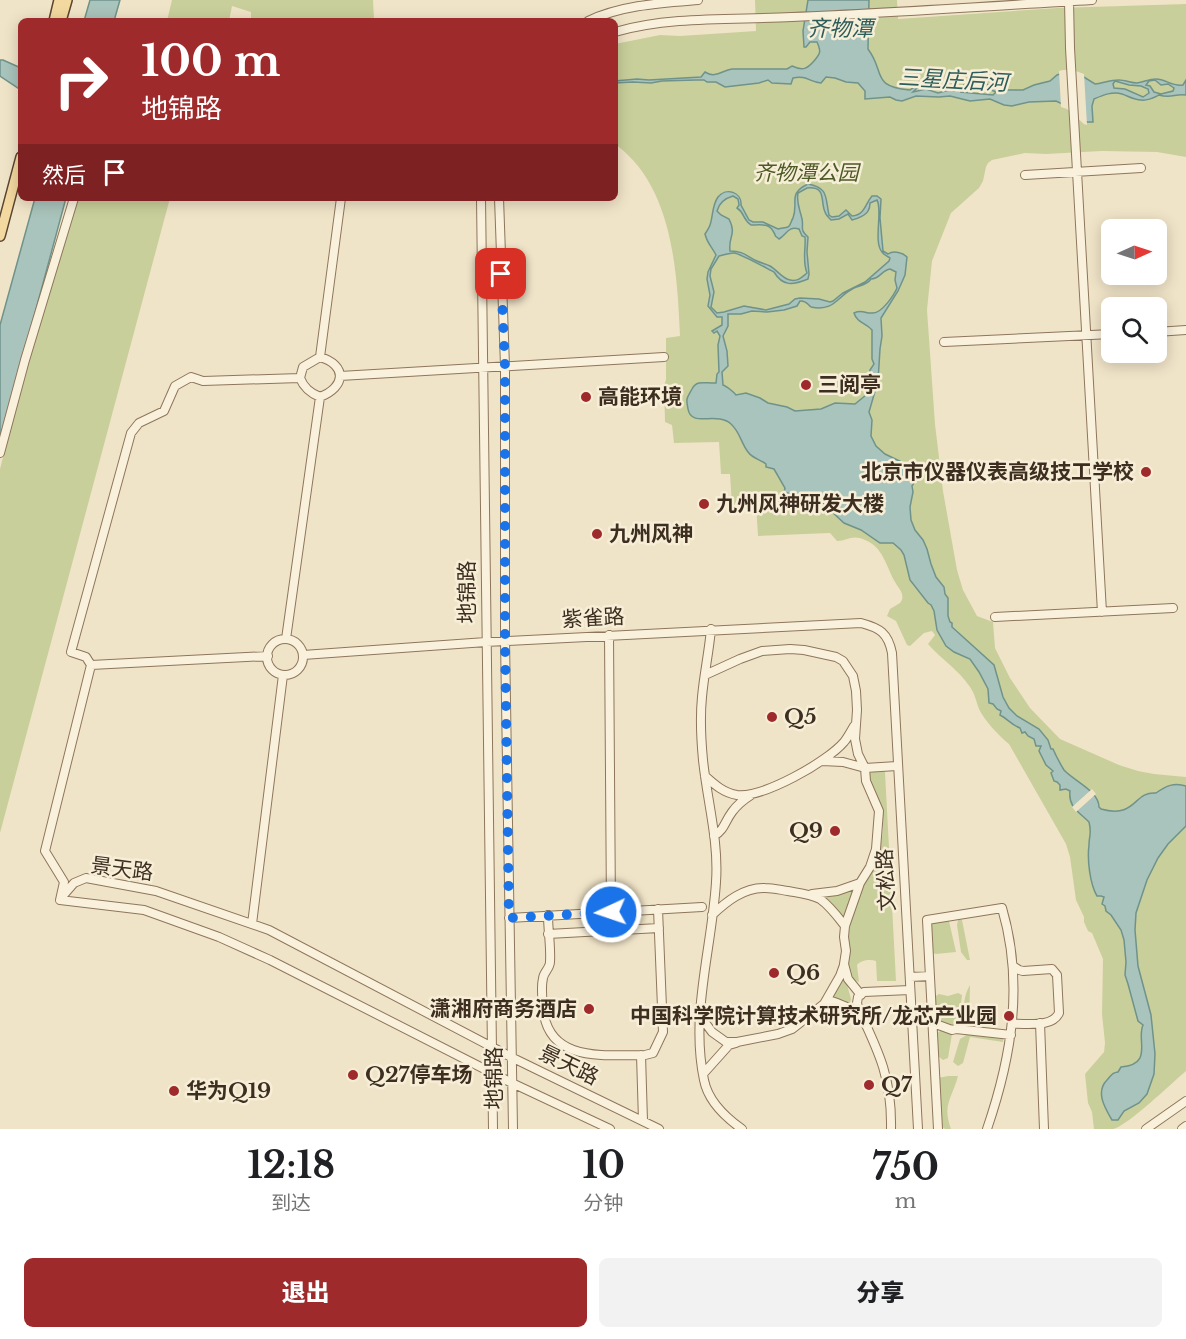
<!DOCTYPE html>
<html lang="zh">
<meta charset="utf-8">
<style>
body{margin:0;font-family:"Libre Baskerville","Noto Sans SC",serif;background:#f2f2f2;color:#202124;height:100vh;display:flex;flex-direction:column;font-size:22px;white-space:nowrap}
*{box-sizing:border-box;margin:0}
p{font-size:20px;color:#757577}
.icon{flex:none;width:33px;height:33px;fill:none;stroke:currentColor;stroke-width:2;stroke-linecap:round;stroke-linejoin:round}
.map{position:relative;height:1129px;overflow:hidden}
.side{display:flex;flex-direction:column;background:#fff;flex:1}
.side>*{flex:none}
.guide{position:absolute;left:18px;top:18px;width:600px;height:183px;border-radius:9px;box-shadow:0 3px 15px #0003;background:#9e2a2b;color:#fff;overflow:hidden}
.needle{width:39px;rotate:87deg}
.tools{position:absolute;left:1101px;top:219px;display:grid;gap:12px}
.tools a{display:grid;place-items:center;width:66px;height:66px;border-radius:9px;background:#fff;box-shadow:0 3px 15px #0003;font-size:30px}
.pin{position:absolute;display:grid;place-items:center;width:51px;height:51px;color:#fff;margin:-26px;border-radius:12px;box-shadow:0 3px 9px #0006}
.me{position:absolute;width:66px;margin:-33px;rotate:267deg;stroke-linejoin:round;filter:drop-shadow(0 0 4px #0008)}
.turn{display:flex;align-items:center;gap:21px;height:126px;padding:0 24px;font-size:27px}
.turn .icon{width:78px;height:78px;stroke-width:2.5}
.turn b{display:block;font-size:42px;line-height:51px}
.then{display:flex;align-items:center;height:57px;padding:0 24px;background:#0003;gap:12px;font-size:22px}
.eta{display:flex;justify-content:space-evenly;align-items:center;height:102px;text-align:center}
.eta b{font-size:36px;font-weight:800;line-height:42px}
.primary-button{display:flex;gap:12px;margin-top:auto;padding:12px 24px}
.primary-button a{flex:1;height:69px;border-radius:9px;background:#9e2a2b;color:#fff;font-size:24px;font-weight:800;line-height:69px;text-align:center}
.primary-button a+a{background:#f2f2f2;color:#202124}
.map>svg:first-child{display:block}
</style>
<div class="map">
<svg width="1186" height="1129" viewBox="0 0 1186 1129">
<rect width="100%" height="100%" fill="#f0e4c8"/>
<path fill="#c9cf9b" d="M172,0H373L374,21H251V12L232,6L229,21H167Z
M755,0H897L898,19L1057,8L1186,4V157L1157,152L1102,151L1046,154L1025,153L992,160L988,163L986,167L983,181L979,188L951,213L932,261L927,310L935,424L943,491L957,570L963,590L977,616L993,622L995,648L1010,678L1030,708L1060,739L1119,765L1138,771L1154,774L1186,777V1071C1173,1082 1126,1127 1113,1129C1107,1129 1100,1129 1094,1129L1092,1112L1088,1103L1085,1074L1104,1052L1105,1043L1102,1014L1103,959L1092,933L1088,931L1084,922V917L1076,900L1070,857L1066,844L1009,744C999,736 984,720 979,709C976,701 975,694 970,687C959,670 941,659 928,644L935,635L932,631L924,633L910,646L907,645L896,621L887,616L890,609L900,603C902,600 903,599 902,594C901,590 897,586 895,582C886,566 883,547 865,540C852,534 848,541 837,541L830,533L758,536L756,504L732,506L730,474H721L719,442L674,443L672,425L665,422L664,385L666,380V338L680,336C677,271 673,186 615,144V44L660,35L680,36L756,31Z
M78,198H170L0,833V469L34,335Z
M879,771L885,772L896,981H877L876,961C870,959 861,960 857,965L859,982L851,979C844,947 849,918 861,889C864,882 869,876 872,869C881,852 885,830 882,811C880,799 873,788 869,777V773Z
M852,890C852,897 848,913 842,917L826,899L827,896Z
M945,919L949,921L956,952L936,954L932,953L930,923Z
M958,920H962L970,960H967L961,952L957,925Z
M842,979H845L846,981L851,999L850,1003L835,999L832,996Z
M970,985L969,1026L965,1025L962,1023C964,1010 963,996 970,985Z
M958,993L962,995L959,1023L954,1027L936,1022L934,997L939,994L948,996Z
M940,1031H944L952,1034L948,1058L943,1060L938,1056L936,1034Z
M968,1034L1003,1039V1042L970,1037L963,1063L958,1066L953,1062L960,1039Z
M948,1076H958C952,1099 942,1104 951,1129H945L941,1126L938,1078Z"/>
<path fill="#a9c4bc" stroke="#6f938a" stroke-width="1.5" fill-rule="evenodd" d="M90,0H120L114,21H84Z
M808,0H869L868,49C886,73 870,86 910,90C930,75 935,83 954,91L964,85L981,82L1002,90H1023L1034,85L1050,81L1057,75L1063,73L1079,74L1095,84C1103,83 1110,80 1119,80C1125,80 1131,83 1137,83C1144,82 1149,79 1156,79C1166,79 1172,87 1183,85L1186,80V95C1175,93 1172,99 1159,95C1153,98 1148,101 1141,100C1134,100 1128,96 1122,94C1113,91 1103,95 1094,99L1092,106L1093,122H1086L1069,107L1056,101L1029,102L1012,106L1004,105L990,99L970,101L950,96L939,97L916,96L902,101L896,100L890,97L865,99V91L858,83L846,82L835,78L826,77L821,83C809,82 807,75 793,78L791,84L772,83L768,80L759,83L725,87L716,82H707L704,80H696L662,81L651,83L633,82L615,83V81L637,79L649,80L701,77L705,72C716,79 722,70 732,69H787L792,66C803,71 807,69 814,61C821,53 821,51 817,42H810L806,47H804L803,31ZM1155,80L1161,85L1168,84L1174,88L1173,91L1161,94L1154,92L1150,86L1146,85L1149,81ZM1115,81L1129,85L1141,86L1148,89L1149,93L1143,97L1125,89L1114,88L1113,84ZM926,83L940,86L946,91L938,93L926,89L913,92L919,86ZM980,85L996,92L993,95L961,92L963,88L975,87Z
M3,60L21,68V90L0,76V60Z
M808,184C829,188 825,197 829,215L832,217L839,216L846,210L852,216C865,215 865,204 872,196H877L881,199L880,218L883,251L888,254C894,250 903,253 907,257L905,275L898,291L881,318L882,336L880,349L878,381L869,412L872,420L871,436L876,446L885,454L908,465L913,476L914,483L912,486L913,492L910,507L911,520L915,530L923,540L927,549L931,564L936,577L944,587L945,594L948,598V616L950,622L952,623V627L994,665L1003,697L1009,708L1017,716L1039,729L1048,740L1051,749H1053C1056,756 1061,765 1064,770C1074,781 1099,791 1099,807L1101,809C1137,819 1133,791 1156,793C1166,786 1174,782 1186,786V826L1168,844L1158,858L1147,880L1136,913L1135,930L1138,966L1151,1015L1155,1054L1154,1074L1147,1094L1139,1103L1124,1111L1118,1120H1112C1105,1108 1095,1092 1107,1080C1112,1075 1111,1073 1118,1072L1121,1067C1154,1064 1136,1040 1143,1025L1138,1021L1128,984L1125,975L1126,962L1124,940L1121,930L1111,915L1106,911L1105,906L1102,904L1104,897L1101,896H1097C1090,884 1087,860 1089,845C1089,835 1092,834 1089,822C1079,812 1068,807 1070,791L1066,789L1060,790V785L1057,782L1054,781L1051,773L1053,771L1046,765L1039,751L1041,746H1036L1034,739L1028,736L1025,732L1022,733L1020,728C1011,725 1008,719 1000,715L1001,711L997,709L993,704L989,703L988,689L979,672L970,659L954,652L946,646L937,630L934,611L931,605L928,603L910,580L904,555L901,550L893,543H880L861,530L844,523L831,511L824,510L825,505L823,503H783L785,500L792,498L794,495L784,492L785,488L774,469L766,467V464C760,459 753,459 748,452C741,443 740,432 731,424C717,411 691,428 688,409C686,398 686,400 692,389C697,379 707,384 716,383L717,374L719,372L718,345L720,336L717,331L714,333L712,331L722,325V317H717L708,306L710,295L707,279L708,272L716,255C712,247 707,243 705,234C707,231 709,228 710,225C713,217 712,205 718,197C726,187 742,192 741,205L749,220L753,222H763L778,229C781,228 785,228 788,227C791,225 791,221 793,218C799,202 787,194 808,184ZM807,188C827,186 820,201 825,212C826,215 829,218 831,220L839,219L848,214L852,220C857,219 866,215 868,211C870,208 870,206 870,203L877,200C883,210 873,242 882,252C884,255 887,256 890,258L889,261L865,282L843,293L833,301L830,302L819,299L800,298L795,299L789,304L766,310L744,306L724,312L717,313L711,307L714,292L710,276L711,269L719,256C724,255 729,253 734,253C739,253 768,269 774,272C783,287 793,285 808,279L809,274L807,252L808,237C799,229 804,228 802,219C800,209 796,203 798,193ZM733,196L738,199L739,205L737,208C745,213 742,219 751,225C759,225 769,223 773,231C778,239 772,233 779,239C787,234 788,226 799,229L802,236L805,237C806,248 802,261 807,273C802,277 798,282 790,280C783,279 777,270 770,266C766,264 761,263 757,261C746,256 744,251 730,251C728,236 737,235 729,219L721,215L717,211C719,203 726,198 733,196ZM890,269L896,272L895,280L897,288C894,295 882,313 873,313C865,314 863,309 854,313C857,323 866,323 872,330V359L874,364L870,370V382L865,390L866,395L855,404L835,403L821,409L795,411L787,407L768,403L760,398L746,393L736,395C734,392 726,386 723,385L722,372L728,366L727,351L723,336L728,326V314H741L752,311L767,312L784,310L797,306L800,301C806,300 807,304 811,307C835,312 837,296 854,288C861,285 867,285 871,279C880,279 882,270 890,269Z
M35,198H66L0,443V325Z"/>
<path fill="#f0e4c8" d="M1063,70H1073L1084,74L1087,125L1084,124L1067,109L1061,107L1059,71Z
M1092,789L1096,794L1076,812L1072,807Z"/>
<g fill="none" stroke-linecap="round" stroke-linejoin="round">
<g stroke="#8d765c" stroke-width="10">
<path id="minor" d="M1069,1L1070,48L1102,612
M588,21C622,5 661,3 698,0
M615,32C670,16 734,20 792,17C892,13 992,6 1092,0
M1025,175L1141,168
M481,198L493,1129
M499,198L505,366V640L513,1129
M1156,332L1186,330
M944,342L1112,334
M320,357L341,198
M320,357C347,365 346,387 320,397C310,393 304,388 300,378L303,367Z
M340,376L664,357
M0,453L25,360L74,198
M995,617L1173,608
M711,629C709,652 704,674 702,697C700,717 701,739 703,760C707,800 719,841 716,882C712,948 690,1014 704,1080C708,1101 725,1117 742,1129
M609,635L611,912
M286,639L320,397
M267 657a18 18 0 1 1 36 0a18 18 0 1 1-36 0Z
M303,655L486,642L861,623C880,628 888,633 892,653L918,1129
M91,665L268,656
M705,675L740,659L762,651L790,649L804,650L836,657L843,661L853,676L856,691L857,710L855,739L858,754L865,768L866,781L879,811L876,849L870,867L860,883L845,926L844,937L846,951L844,964L848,979L861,995
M822,761L843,762L865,768L897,766
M705,776C715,785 724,793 737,795C763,798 827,762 844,742C848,737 851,731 854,726
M714,836C725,829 724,823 732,812C737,805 743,800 751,795
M812,894L837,891L860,883
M61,898L74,883L86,878L156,891L269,930L513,1058L659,1129
M60,900L64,882L45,851L91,665L86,657L71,652L131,433L139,423L164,411L175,386L191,377L203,381L300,378
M60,900L144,910L219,937L270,960L512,1083L610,1129
M548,915C548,930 551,947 550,962C550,968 544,972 543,978C541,987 542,997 543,1006C546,1063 604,1055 645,1055L653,1053L663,1032L658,909
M712,915C726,902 744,887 765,888C773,888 781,890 788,891C799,893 810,894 820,899C830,906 838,917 845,926
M509,918L702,907
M252,924L283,675
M548,934L659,928
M910,977L930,976
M827,1000C838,1002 848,1009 859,1010
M701,1017L712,1032L726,1042H737L778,1034L792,1029L824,1004L840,976L844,965
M933,1023L952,1030L956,1029L1011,1035
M1040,1023L1044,1129
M1012,1024C1027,1023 1052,1028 1059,1013L1057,975L1052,969L1023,971L1019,970L1013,966
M641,1055L643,1121
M703,1074L729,1045L736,1043
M891,1129C892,1080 880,1054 859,1010L857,1003L858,997L864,992L910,990
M938,1129L927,920L1002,908C1024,983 1012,1056 987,1129
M1146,1129L1186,1101
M1182,1129L1186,1126"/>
</g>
<g stroke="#5b4430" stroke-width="12">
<path id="major" d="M54,21L59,0
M61,21L67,0
M0,236L21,157"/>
</g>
<use href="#minor" stroke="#faf1dc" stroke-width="8"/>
<use href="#major" stroke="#f3d9a0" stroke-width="9"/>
</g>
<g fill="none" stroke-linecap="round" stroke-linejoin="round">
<path stroke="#1a73e8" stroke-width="10" stroke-dasharray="0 18" d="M501,274L505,366V640L509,918L611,912"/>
</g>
<g fill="#9e2a2b" stroke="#f7eed8" stroke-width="2">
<circle cx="806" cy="385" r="6"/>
<circle cx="586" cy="397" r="6"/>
<circle cx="1146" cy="472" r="6"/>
<circle cx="704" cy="504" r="6"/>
<circle cx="597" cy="534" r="6"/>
<circle cx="772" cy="717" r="6"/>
<circle cx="835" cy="831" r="6"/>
<circle cx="774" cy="973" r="6"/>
<circle cx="589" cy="1009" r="6"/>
<circle cx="1009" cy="1016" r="6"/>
<circle cx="353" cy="1075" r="6"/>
<circle cx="869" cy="1085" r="6"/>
<circle cx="174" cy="1091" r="6"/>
</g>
<g text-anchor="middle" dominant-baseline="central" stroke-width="5" stroke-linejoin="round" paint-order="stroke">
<g font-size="21" font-style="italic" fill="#4d5a26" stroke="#f7eed8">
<text x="806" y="173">齐物潭公园</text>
</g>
<g font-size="21" font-weight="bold" fill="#3d2e20" stroke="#f7eed8" text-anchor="start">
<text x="818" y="385">三阅亭</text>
<text x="598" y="397">高能环境</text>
<text x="1134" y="472" text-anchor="end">北京市仪器仪表高级技工学校</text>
<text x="716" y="504">九州风神研发大楼</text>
<text x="609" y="534">九州风神</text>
<text x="784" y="717">Q5</text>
<text x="823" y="831" text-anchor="end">Q9</text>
<text x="786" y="973">Q6</text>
<text x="577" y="1009" text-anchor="end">潇湘府商务酒店</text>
<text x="997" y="1016" text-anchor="end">中国科学院计算技术研究所/龙芯产业园</text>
<text x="365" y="1075">Q27停车场</text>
<text x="881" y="1085">Q7</text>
<text x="186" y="1091">华为Q19</text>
</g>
<g font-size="21" fill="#3d2e20" stroke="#f7eed8">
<text transform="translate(467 592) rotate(-90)">地锦路</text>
<text transform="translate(593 618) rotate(-3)">紫雀路</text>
<text transform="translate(122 869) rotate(7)">景天路</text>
<text transform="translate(886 880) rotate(-93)">文松路</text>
<text transform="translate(569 1065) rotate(26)">景天路</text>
<text transform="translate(494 1078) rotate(-90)">地锦路</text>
</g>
<g font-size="22" font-style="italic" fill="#2f5d5a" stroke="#f7eed8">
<text x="840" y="28">齐物潭</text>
<text transform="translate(953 80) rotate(3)">三星庄后河</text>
</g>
</g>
</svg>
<div class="tools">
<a><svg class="needle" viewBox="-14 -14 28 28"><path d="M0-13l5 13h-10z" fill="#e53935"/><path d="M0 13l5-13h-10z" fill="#757577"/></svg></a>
<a><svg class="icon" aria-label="search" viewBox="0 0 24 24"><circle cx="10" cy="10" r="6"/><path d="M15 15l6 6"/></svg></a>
</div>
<div class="pin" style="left:501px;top:274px;background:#d93025"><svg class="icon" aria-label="arrive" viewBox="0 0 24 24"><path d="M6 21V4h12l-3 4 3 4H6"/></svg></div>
<svg class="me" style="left:611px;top:912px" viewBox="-20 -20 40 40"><circle r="17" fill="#1a73e8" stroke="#fff" stroke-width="3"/><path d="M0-11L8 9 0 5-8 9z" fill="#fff"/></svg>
<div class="guide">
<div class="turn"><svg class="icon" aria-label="right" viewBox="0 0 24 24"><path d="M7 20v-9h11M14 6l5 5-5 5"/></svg><div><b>100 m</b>地锦路</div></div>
<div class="then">然后<svg class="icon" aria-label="arrive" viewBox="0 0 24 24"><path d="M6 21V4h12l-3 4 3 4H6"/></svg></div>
</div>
</div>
<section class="side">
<div class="eta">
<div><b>12:18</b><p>到达</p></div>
<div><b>10</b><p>分钟</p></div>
<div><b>750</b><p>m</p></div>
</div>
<div class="primary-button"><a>退出</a><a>分享</a></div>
</section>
